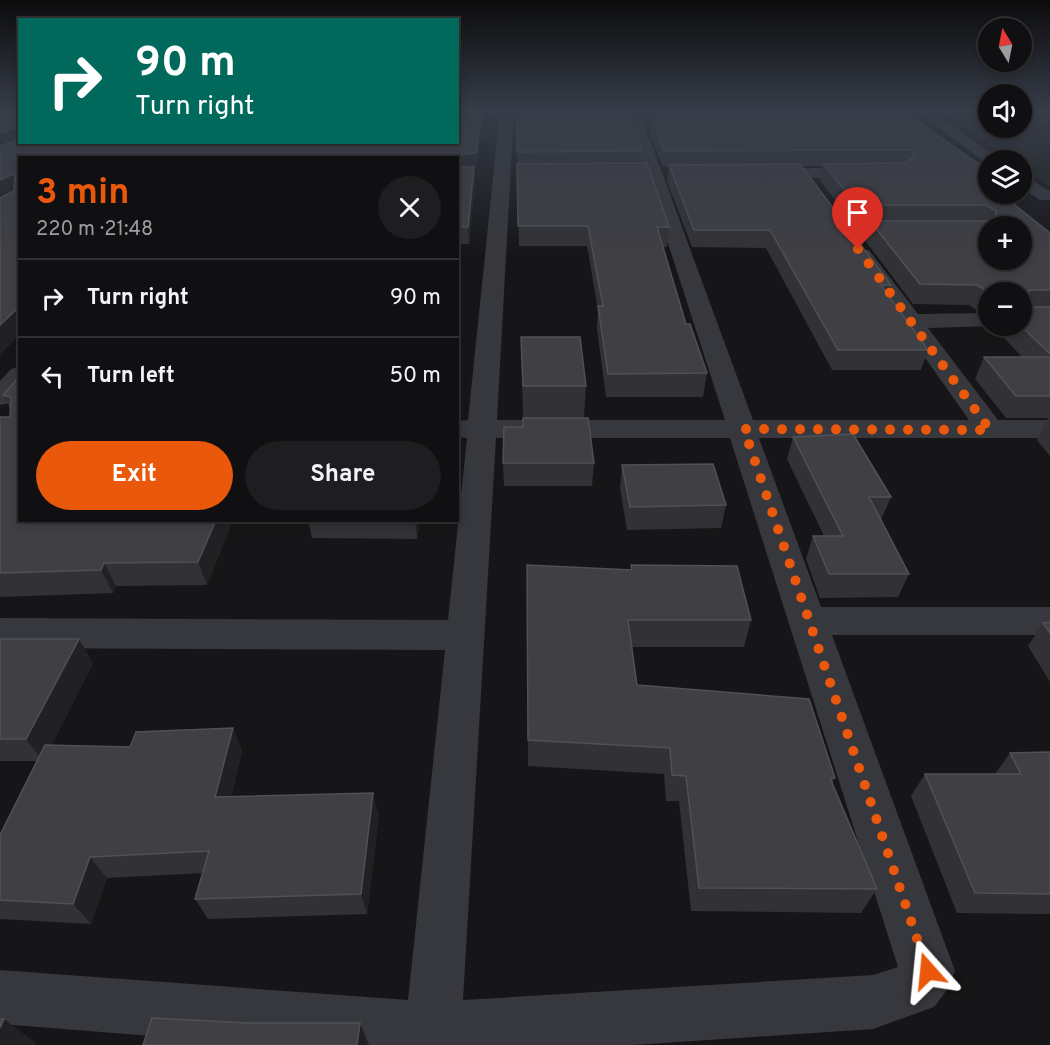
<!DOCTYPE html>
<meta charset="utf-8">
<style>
body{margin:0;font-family:Overpass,sans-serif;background:#1e1e20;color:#f1f3f6;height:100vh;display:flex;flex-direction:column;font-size:22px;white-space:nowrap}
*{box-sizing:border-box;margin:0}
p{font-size:20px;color:#9c9d9f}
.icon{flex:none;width:33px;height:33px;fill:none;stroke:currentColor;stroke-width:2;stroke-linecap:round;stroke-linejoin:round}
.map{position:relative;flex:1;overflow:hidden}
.drawer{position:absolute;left:18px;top:156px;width:441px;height:366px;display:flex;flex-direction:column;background:#101012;border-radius:0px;box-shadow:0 3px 9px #0003,0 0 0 2px #303032}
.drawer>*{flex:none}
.banner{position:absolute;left:18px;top:18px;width:441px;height:126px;border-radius:0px;box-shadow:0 3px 9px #0003,0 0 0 2px #303032;background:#00695c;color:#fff;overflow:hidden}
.needle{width:39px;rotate:350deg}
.fabs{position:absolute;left:978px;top:18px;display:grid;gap:12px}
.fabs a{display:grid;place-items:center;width:54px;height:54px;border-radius:50%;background:#101012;box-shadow:0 3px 9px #0003,0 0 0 2px #303032;font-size:30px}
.pin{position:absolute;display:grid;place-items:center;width:51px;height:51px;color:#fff;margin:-62px -26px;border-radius:50% 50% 50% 0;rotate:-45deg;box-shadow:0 0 6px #0007}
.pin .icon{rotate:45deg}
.me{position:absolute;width:66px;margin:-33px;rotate:342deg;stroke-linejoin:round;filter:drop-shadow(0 0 4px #0008)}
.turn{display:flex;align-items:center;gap:21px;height:126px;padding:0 18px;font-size:27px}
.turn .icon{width:78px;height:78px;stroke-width:2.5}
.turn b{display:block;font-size:42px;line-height:51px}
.round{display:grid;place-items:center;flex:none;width:63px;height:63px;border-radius:32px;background:#1e1e20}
.overview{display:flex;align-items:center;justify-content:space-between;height:102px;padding:0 18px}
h1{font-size:36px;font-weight:700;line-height:45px;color:#ea580c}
.button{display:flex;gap:12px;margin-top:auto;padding:12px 18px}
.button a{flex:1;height:69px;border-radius:36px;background:#ea580c;color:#fff;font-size:24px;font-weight:700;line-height:69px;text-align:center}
.button a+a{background:#1e1e20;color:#f1f3f6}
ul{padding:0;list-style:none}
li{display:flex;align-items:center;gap:18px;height:78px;padding:0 18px;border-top:2px solid #303032}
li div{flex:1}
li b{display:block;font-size:22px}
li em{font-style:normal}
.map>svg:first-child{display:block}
</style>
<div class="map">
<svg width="1050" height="1045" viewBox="0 0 1050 1045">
<rect width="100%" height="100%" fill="#161618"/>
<path fill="#222225" d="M939,110H988V128H1022V110H1050V187L1022,160H1012Z"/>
<path fill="#1c231d" d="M995,149L1050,162V187L1022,167V160H1011Z"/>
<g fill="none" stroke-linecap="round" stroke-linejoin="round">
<path fill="#37383d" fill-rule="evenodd" d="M500,110H514L497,420H725L625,110H639L753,420H969L852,254L855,250H869L918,314L988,313V326H995L928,328L998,420H1050V438H759L821,607H1050V635H832L955,971L947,990L934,1007L873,1029L634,1045H265L0,1024V970L408,1000L445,650L0,648V618L448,620L467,438L458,437V421L468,420ZM496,438H730L898,967L873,975L463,1000Z
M915,110H931L1000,160H988V164L986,163Z
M761,168H866L875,173L866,178L755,177L752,173L755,169Z
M1022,175L1050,191V200H1040L1022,188Z
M845,225H913L923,231L913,237L838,235L835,231Z
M20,367V392L10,403L0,405V381L11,369Z"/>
</g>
<path fill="#323236" d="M0,110H20V142H349L348,145H360L361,142H458V110H484L476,168H474L475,182L469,244H458V158H20V334L0,354Z
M516,110L642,151L641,163L669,227L667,247H663L686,324L707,373L703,397H606L597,329L598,310L587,246H519Z
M641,110H902L988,171V194L1050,233V456L1037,440L1048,418H1006L975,379L984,357H1022L995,328L996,326H1022V292H988V311H978L969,305L913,304L864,239L869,223H852L820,180L823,166H802L891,285L888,294L928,350L921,370H832L766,248L692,247L667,181L669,167H663L650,134L652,121H646Z
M943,110H988V117Z
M1022,110H1050V126L1022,122Z
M521,337L586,386L584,418H523Z
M20,376V520H233L207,585L116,586L113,593L0,597V417H10L11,411L3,395Z
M793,437L891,497L881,520L909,574L898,597L820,598L806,559L813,536H824L787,459Z
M503,463H594L592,486H504Z
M622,465L726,505L721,528L627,530L620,488Z
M308,520H420L417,539L312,538Z
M527,565L631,570V565L751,620L744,647H632L637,685L835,778L832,784L877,889L861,913L691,911L679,801H666L664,774L528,766Z
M1050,622V682L1028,646L1043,623Z
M0,639L93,663L51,746L130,747L233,728L242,751L231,797L379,815L367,914L208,919L195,899L203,873L107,878L91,924L0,919V835L37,761H0Z
M1050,752V914L957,913L911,796L925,774H995L1010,753Z"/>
<path fill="#212124" d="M482,110H484L476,168H474L475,182L469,244L468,227L458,170V158H455V155Z
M20,126V142L0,149V133Z
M342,142H349L343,158L340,145Z
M13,174L19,189L0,198V180Z
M20,306V334L0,354V325Z
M460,311L461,330L458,362V331Z
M216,520H233L207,585L198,562Z
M415,520H420L417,539Z
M104,563L116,586L113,593L101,570Z
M79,639L93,663L43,761L26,739Z
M233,728L242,751L226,819L215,797Z
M373,793L379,815L367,914L361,894Z
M90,857L107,878L91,924L73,904Z
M4,1019L36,1043V1045H0V1028Z
M360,1023L369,1045H357Z"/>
<path fill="#3f3f44" stroke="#4f5156" stroke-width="1.5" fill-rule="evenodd" d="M0,110H20V126L0,133Z
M458,110H482L476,153L455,155V158H20V306L0,325V198L14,191L15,174H13L0,180V146L20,139V142H342L340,145H360L361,142H458Z
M516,110H628L642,151L517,152Z
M875,110H902L988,171V180L985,181L988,184V194H1001L1050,233V290H1029L1028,307H1050V354L1021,326L1022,292H998V291H987L977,285L920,284L870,221H986L995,218L996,211L986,205H857L823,164L905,163L915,156L911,150L664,151L652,119L875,118L879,113ZM988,226H1022V260H988Z
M647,163L669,227H657L686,324H690L707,373L608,374L598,306H603L588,226H518L517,164Z
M800,164L891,285H881L928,350H838L770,230H694L669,165Z
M458,167H474L468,227H458Z
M458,311H460L458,331Z
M521,337H580L586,386H523Z
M984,357H1050V396H1016Z
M20,376V520H216L198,562L104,563L101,570L0,573V417H10L11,397L3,395Z
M523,418H588L594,463H503L504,427H523Z
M853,434L891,497H869L909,574H829L813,536H843L793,437Z
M713,464L726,505L630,507L622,465Z
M527,565L632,570L631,565L737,566L751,620H628L637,685L809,699L835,778H830L877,889L699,888L686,776L672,775L670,748L528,740Z
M1050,622V633L1043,623Z
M0,639H79L26,739H0Z
M233,728L215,797L373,793L361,894L195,899L209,851L90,857L73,904L0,900V835L45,745L130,747L136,732Z
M1050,752V894L975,893L925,774H1021L1010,753Z
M152,1018L248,1023H360L357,1045H143Z
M0,1019H4L0,1028Z"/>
<linearGradient id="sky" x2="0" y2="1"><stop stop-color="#0c0c0d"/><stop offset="0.43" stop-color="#363c48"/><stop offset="1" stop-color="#363c48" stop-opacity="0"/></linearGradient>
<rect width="1050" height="256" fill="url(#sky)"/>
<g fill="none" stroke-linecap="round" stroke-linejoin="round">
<path stroke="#ea580c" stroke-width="10" stroke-dasharray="0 18" d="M858,249L990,430L744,429L928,971"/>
</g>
</svg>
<div class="fabs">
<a><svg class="needle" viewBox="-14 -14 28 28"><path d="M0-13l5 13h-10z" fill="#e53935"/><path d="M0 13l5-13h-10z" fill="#9c9d9f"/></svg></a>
<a><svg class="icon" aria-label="sound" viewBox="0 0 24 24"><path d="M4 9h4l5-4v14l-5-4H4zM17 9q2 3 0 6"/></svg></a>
<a><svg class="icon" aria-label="layers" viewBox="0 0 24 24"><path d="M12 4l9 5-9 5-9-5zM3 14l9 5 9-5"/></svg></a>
<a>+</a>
<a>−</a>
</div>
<div class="pin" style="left:858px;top:249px;background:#d93025"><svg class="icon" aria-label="arrive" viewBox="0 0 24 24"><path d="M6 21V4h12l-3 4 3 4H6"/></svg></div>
<svg class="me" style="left:928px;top:971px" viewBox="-20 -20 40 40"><path d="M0-17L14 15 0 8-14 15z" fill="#ea580c" stroke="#fff" stroke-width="4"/></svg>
<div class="banner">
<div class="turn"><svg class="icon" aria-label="right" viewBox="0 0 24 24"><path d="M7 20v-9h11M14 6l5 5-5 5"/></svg><div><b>90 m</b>Turn right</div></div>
</div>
<section class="drawer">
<div class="overview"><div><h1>3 min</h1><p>220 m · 21:48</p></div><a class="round"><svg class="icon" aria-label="close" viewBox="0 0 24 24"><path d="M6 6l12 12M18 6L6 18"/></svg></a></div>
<ul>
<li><svg class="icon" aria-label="right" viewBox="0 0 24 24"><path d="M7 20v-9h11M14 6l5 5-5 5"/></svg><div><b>Turn right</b></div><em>90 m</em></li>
<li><svg class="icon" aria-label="left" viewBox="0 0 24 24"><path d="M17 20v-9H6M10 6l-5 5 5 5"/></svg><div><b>Turn left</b></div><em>50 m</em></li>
</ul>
<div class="button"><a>Exit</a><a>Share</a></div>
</section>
</div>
